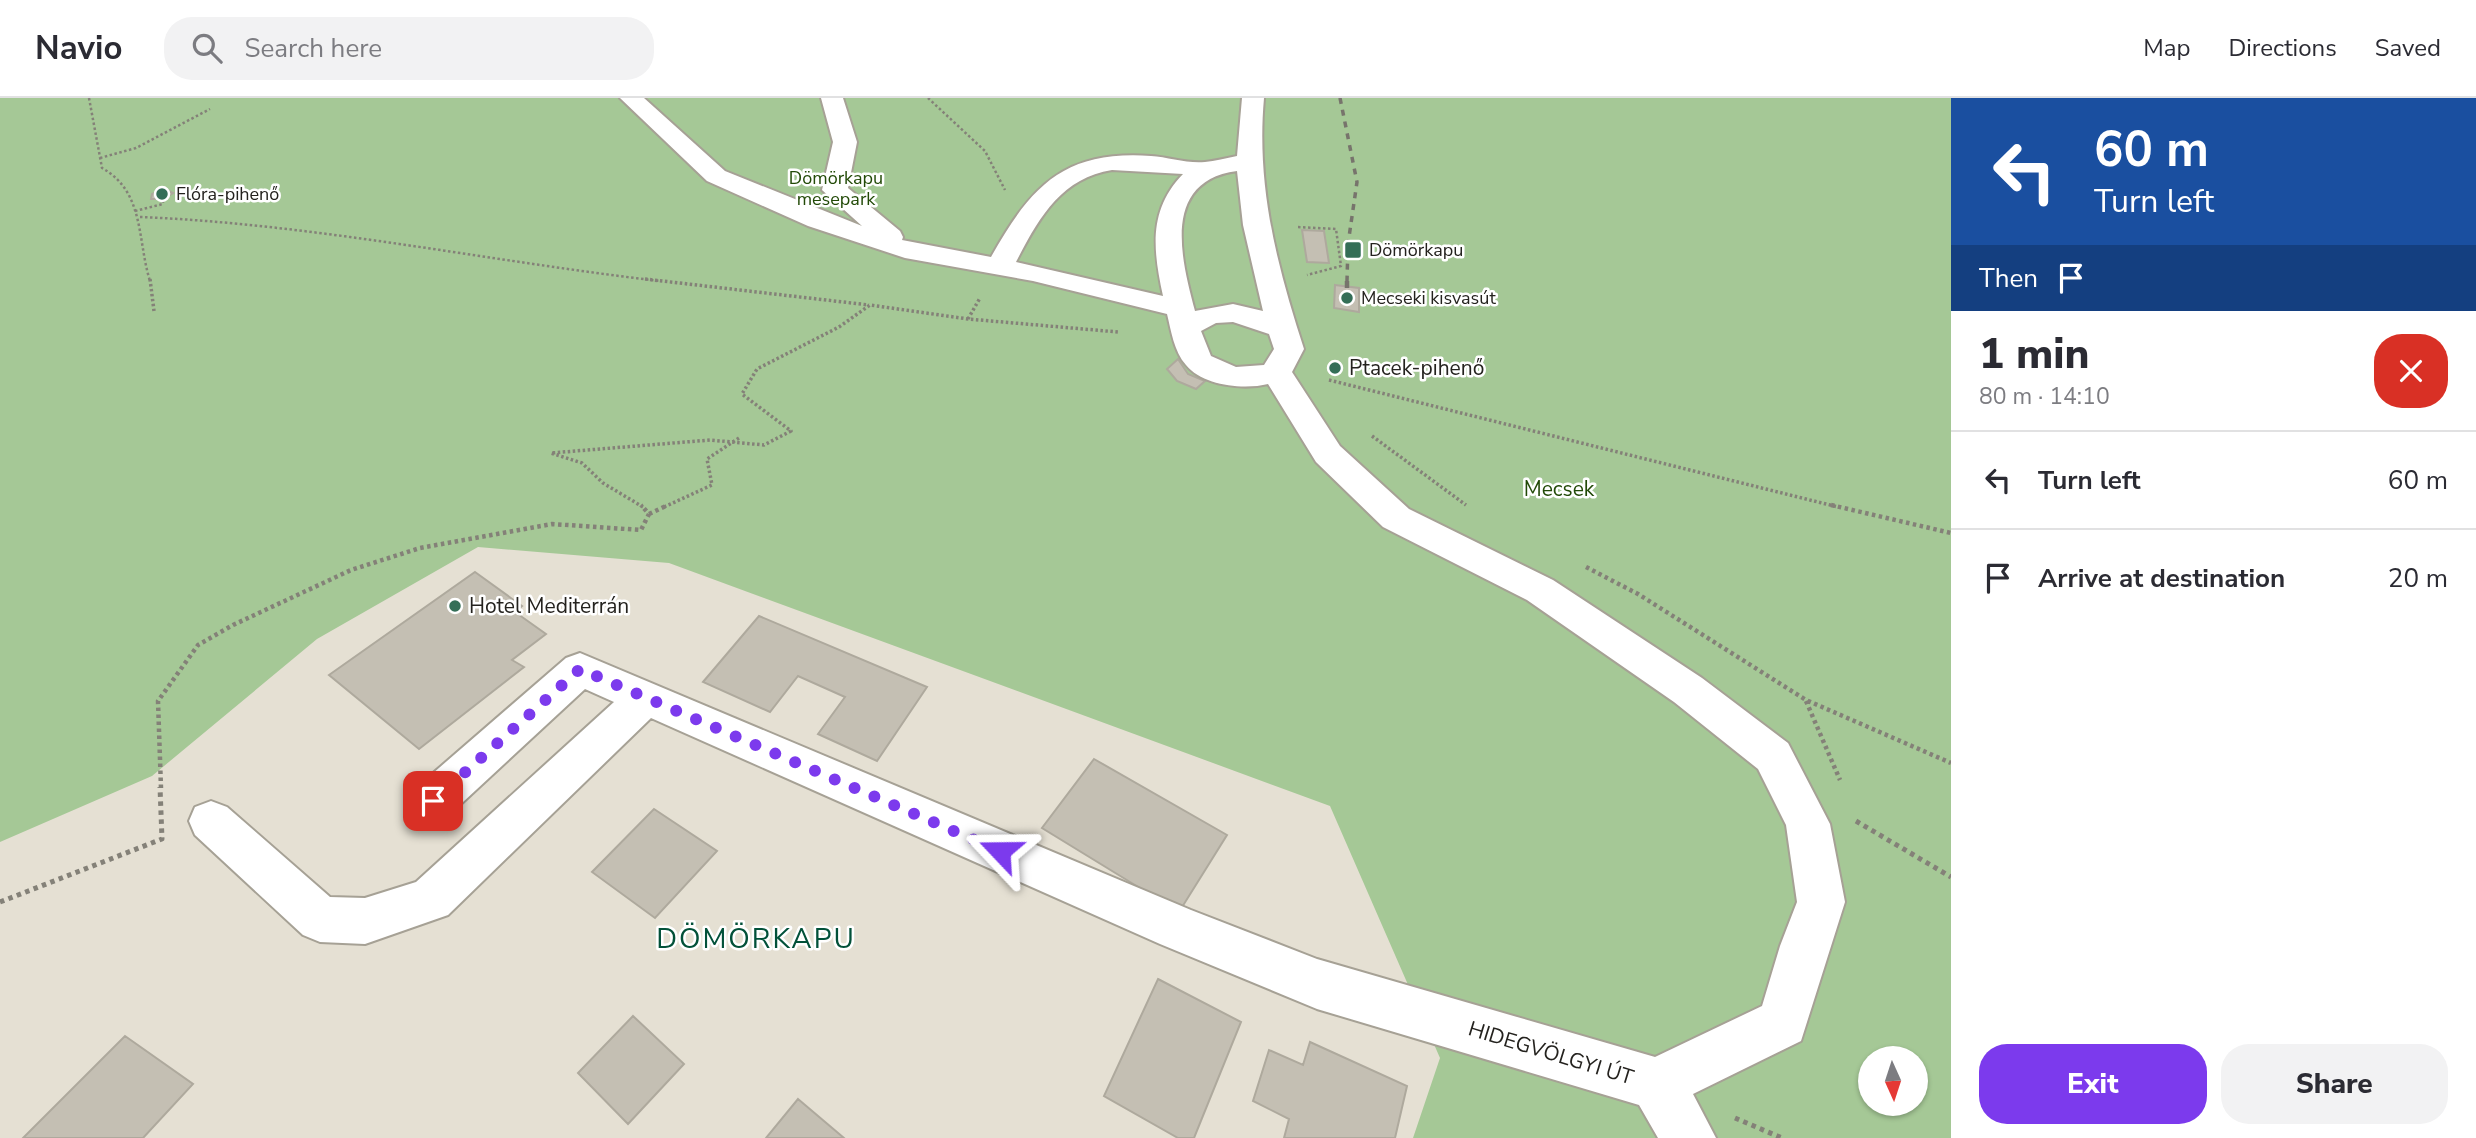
<!DOCTYPE html>
<meta charset="utf-8">
<style>
body{margin:0;font-family:"Nunito Sans",sans-serif;background:#f2f2f3;color:#2b2b33;height:100vh;display:flex;flex-direction:column;font-size:26px;white-space:nowrap}
*{box-sizing:border-box;margin:0}
p{font-size:23px;color:#7c7c81}
.icon{flex:none;width:38px;height:38px;fill:none;stroke:currentColor;stroke-width:2;stroke-linecap:round;stroke-linejoin:round}
.map{position:relative;flex:1;overflow:hidden}
.details{display:flex;flex-direction:column;background:#fff;width:525px}
.details>*{flex:none}
.guide{background:#1a4fa0;color:#fff;overflow:hidden}
.needle{width:46px;rotate:177deg}
.fabs{position:absolute;left:1858px;top:948px;display:grid;gap:14px}
.fabs a{display:grid;place-items:center;width:70px;height:70px;border-radius:50%;background:#fff;box-shadow:0 2px 5px #0004;font-size:35px}
.pin{position:absolute;display:grid;place-items:center;width:60px;height:60px;color:#fff;margin:-30px;border-radius:14px;box-shadow:0 4px 10px #0006}
.me{position:absolute;width:77px;margin:-38px;rotate:293deg;stroke-linejoin:round;filter:drop-shadow(0 0 5px #0008)}
.turn{display:flex;align-items:center;gap:24px;height:147px;padding:0 28px;font-size:32px}
.turn .icon{width:91px;height:91px;stroke-width:2.5}
.turn b{display:block;font-size:49px;line-height:60px}
.then{display:flex;align-items:center;height:66px;padding:0 28px;background:#0003;gap:14px;font-size:26px}
.round{display:grid;place-items:center;flex:none;width:74px;height:74px;border-radius:28px;background:#f2f2f3}
.overview{display:flex;align-items:center;justify-content:space-between;height:119px;padding:0 28px}
h1{font-size:42px;font-weight:800;line-height:52px}
.button{display:flex;gap:14px;margin-top:auto;padding:14px 28px}
.button a{flex:1;height:80px;border-radius:28px;background:#7c3aed;color:#fff;font-size:28px;font-weight:800;line-height:80px;text-align:center}
.button a+a{background:#f2f2f3;color:#2b2b33}
ul{padding:0;list-style:none}
li{display:flex;align-items:center;gap:21px;height:98px;padding:0 28px;border-top:2px solid #e1e1e2}
li div{flex:1}
li b{display:block;font-size:26px}
li em{font-style:normal}
header{display:flex;align-items:center;gap:42px;box-sizing:border-box;height:98px;padding:0 35px;background:#fff;border-bottom:2px solid #e1e1e2}
header strong{font-size:33px}
nav{display:flex;gap:38px;margin-inline-start:auto;font-size:24px}
.search{width:490px;height:63px;background:#f2f2f3;display:flex;align-items:center;gap:18px;box-sizing:border-box;padding:0 24px;border-radius:28px;color:#7c7c81;font-size:26px}
main{display:flex;flex:1;min-height:0}
.map>svg:first-child{display:block}
</style>
<header>
<strong>Navio</strong>
<div class="search"><svg class="icon" aria-label="search" viewBox="0 0 24 24"><circle cx="10" cy="10" r="6"/><path d="M15 15l6 6"/></svg>Search here</div>
<nav><a>Map</a><a>Directions</a><a>Saved</a></nav>
</header>
<main>
<div class="map">
<svg width="1951" height="1040" viewBox="0 0 1951 1040">
<rect width="100%" height="100%" fill="#e5e0d3"/>
<path fill="#a5c896" fill-rule="evenodd" d="M0,0H1951V1040H1413L1440,960L1330,708L669,465L478,449L317,541L152,678L0,744ZM1871,961H1916V1006H1871Z"/>
<path fill="#c4bfb3" stroke="#aea99d" stroke-width="2" d="M165,91L173,95L163,101H151L152,96Z
M1302,132L1324,133L1329,165L1307,164Z
M1335,187L1359,190V214L1334,210Z
M1178,261L1188,276L1205,283L1196,291L1177,283L1167,271Z
M475,474L522,508L515,514L546,536L512,562L524,569L419,651L329,577Z
M759,518L927,589L877,663L818,636L845,599L798,578L770,614L703,584Z
M1094,661L1227,737L1179,814L1042,730Z
M654,711L717,753L655,820L592,774Z
M1158,881L1241,924L1194,1040H1178L1104,998Z
M633,918L684,966L628,1026L578,975Z
M125,938L193,986L143,1040H23Z
M1310,944L1407,988L1395,1040H1284L1289,1021L1253,1003L1269,952L1303,967Z
M798,1001L844,1040H766Z"/>
<g fill="none" stroke-linecap="round" stroke-linejoin="round">
<g stroke="#a6a195" stroke-width="4">
<path id="minor" d="M620,0H644L725,73L862,128L822,92L833,44L821,0H843L857,44L848,90L900,133L903,139L902,142L991,159C1031,88 1064,52 1151,58C1168,59 1188,66 1205,64C1215,63 1226,60 1237,58L1242,0H1264C1256,88 1277,168 1304,251L1292,274L1340,348L1409,411L1553,482L1702,580L1788,645L1830,726L1845,804L1801,943L1693,996L1716,1040H1658L1639,1007L1317,911L1160,846L651,620L448,817L365,846L320,844L303,837L195,737L189,723L195,709L211,703L227,709L330,799L365,800L416,784L614,604L585,591L449,717L433,722L417,717L411,703L417,689L566,560L580,555L1191,812L1317,861L1655,959L1762,908L1780,848L1797,804L1786,727L1758,671L1674,604L1527,502L1383,429L1316,364L1268,286C1244,292 1203,288 1186,267C1174,254 1171,232 1167,216L1033,183L905,160L808,128L707,83ZM1112,72L1183,76C1148,112 1153,152 1163,198L1016,164C1038,121 1061,80 1112,72ZM1237,73L1243,127L1263,213L1233,206L1195,213C1181,161 1161,83 1237,73ZM1233,224L1269,236L1274,251L1264,267L1236,269L1211,258L1201,233L1216,225Z"/>
</g>
<path stroke="#848178" stroke-width="2.5" stroke-dasharray="2.5 2.5" stroke-linecap="butt" d="M89,0L102,70C145,94 137,142 150,183
M928,0L985,53L1005,92
M100,60L136,50L210,11
M135,113L163,106V101
M140,119C314,126 487,163 660,183
M1298,129L1336,131L1341,168L1307,177"/>
<path stroke="#848178" stroke-width="3.5" stroke-dasharray="2.5 2.5" stroke-linecap="butt" d="M150,181L154,213
M645,181L869,207
M968,221L980,200
M1329,282L1838,409
M1372,338L1466,407
M643,409L603,385L582,365L551,355L710,342L764,347L791,333L742,296L757,271L839,229L870,207L968,221L1118,234
M664,409L712,387L707,361L739,340"/>
<path stroke="#848178" stroke-width="4.5" stroke-dasharray="3.5 3.5" stroke-linecap="butt" d="M1831,407L1951,435
M649,416L668,407
M1586,469L1638,496L1806,602L1951,665
M1806,603L1840,682
M161,690L158,603L198,547L233,527L351,472L420,450L552,426L641,432L649,416L641,407"/>
<path stroke="#848178" stroke-width="5" stroke-dasharray="4.5 4.5" stroke-linecap="butt" d="M1856,723L1951,779
M0,804L162,741L160,689
M1735,1020L1782,1040"/>
<use href="#minor" fill="#fff" fill-rule="evenodd"/>
<path stroke="#77746c" stroke-width="3.5" stroke-dasharray="6 6" stroke-linecap="butt" d="M1340,0L1357,84L1348,146L1347,183"/>
<path stroke="#77746c" stroke-width="4.5" stroke-dasharray="7 7" stroke-linecap="butt" d="M1347,204V181"/>
</g>
<g fill="none" stroke-linecap="round" stroke-linejoin="round">
<path stroke="#7c3aed" stroke-width="12" stroke-dasharray="0 21.6" d="M433,703L580,571L1000,753"/>
</g>
<g fill="#346e57" stroke="#fff" stroke-width="2.5">
<circle cx="162" cy="96" r="7"/>
<rect x="1344" y="143" width="18" height="18" rx="3.5"/>
<circle cx="1347" cy="200" r="7"/>
<circle cx="1335" cy="270" r="7"/>
<circle cx="455" cy="508" r="7"/>
</g>
<g text-anchor="middle" dominant-baseline="central" stroke-width="5" stroke-linejoin="round" paint-order="stroke">
<g font-size="18" fill="#224a07" stroke="#fff">
<text x="836" y="80">Dömörkapu<tspan x="836" dy="21">mesepark</tspan></text>
</g>
<g font-size="18" fill="#24221e" stroke="#fff" text-anchor="start">
<text x="176" y="96">Flóra-pihenő</text>
<text x="1369" y="152">Dömörkapu</text>
<text x="1361" y="200">Mecseki kisvasút</text>
</g>
<g font-size="21" fill="#24221e" stroke="#fff" text-anchor="start">
<text x="1349" y="270">Ptacek-pihenő</text>
<text x="469" y="508">Hotel Mediterrán</text>
</g>
<g font-size="21" fill="#224a07" stroke="#fff">
<text x="1559" y="391">Mecsek</text>
</g>
<g font-size="21" fill="#24221e" stroke="#fff">
<text transform="translate(1551 955) rotate(17)">HIDEGVÖLGYI ÚT</text>
</g>
<g font-size="28" letter-spacing="2" fill="#025139" stroke="#fff">
<text x="756" y="841">DÖMÖRKAPU</text>
</g>
</g>
</svg>
<div class="fabs">
<a><svg class="needle" viewBox="-14 -14 28 28"><path d="M0-13l5 13h-10z" fill="#e53935"/><path d="M0 13l5-13h-10z" fill="#7c7c81"/></svg></a>
</div>
<div class="pin" style="left:433px;top:703px;background:#d93025"><svg class="icon" aria-label="arrive" viewBox="0 0 24 24"><path d="M6 21V4h12l-3 4 3 4H6"/></svg></div>
<svg class="me" style="left:1000px;top:753px" viewBox="-20 -20 40 40"><path d="M0-17L14 15 0 8-14 15z" fill="#7c3aed" stroke="#fff" stroke-width="4"/></svg>
</div>
<section class="details">
<div class="guide">
<div class="turn"><svg class="icon" aria-label="left" viewBox="0 0 24 24"><path d="M17 20v-9H6M10 6l-5 5 5 5"/></svg><div><b>60 m</b>Turn left</div></div>
<div class="then">Then<svg class="icon" aria-label="arrive" viewBox="0 0 24 24"><path d="M6 21V4h12l-3 4 3 4H6"/></svg></div>
</div>
<div class="overview"><div><h1>1 min</h1><p>80 m · 14:10</p></div><a class="round" style="background:#d93025;color:#fff"><svg class="icon" aria-label="close" viewBox="0 0 24 24"><path d="M6 6l12 12M18 6L6 18"/></svg></a></div>
<ul>
<li><svg class="icon" aria-label="left" viewBox="0 0 24 24"><path d="M17 20v-9H6M10 6l-5 5 5 5"/></svg><div><b>Turn left</b></div><em>60 m</em></li>
<li><svg class="icon" aria-label="arrive" viewBox="0 0 24 24"><path d="M6 21V4h12l-3 4 3 4H6"/></svg><div><b>Arrive at destination</b></div><em>20 m</em></li>
</ul>
<div class="button"><a>Exit</a><a>Share</a></div>
</section>
</main>
